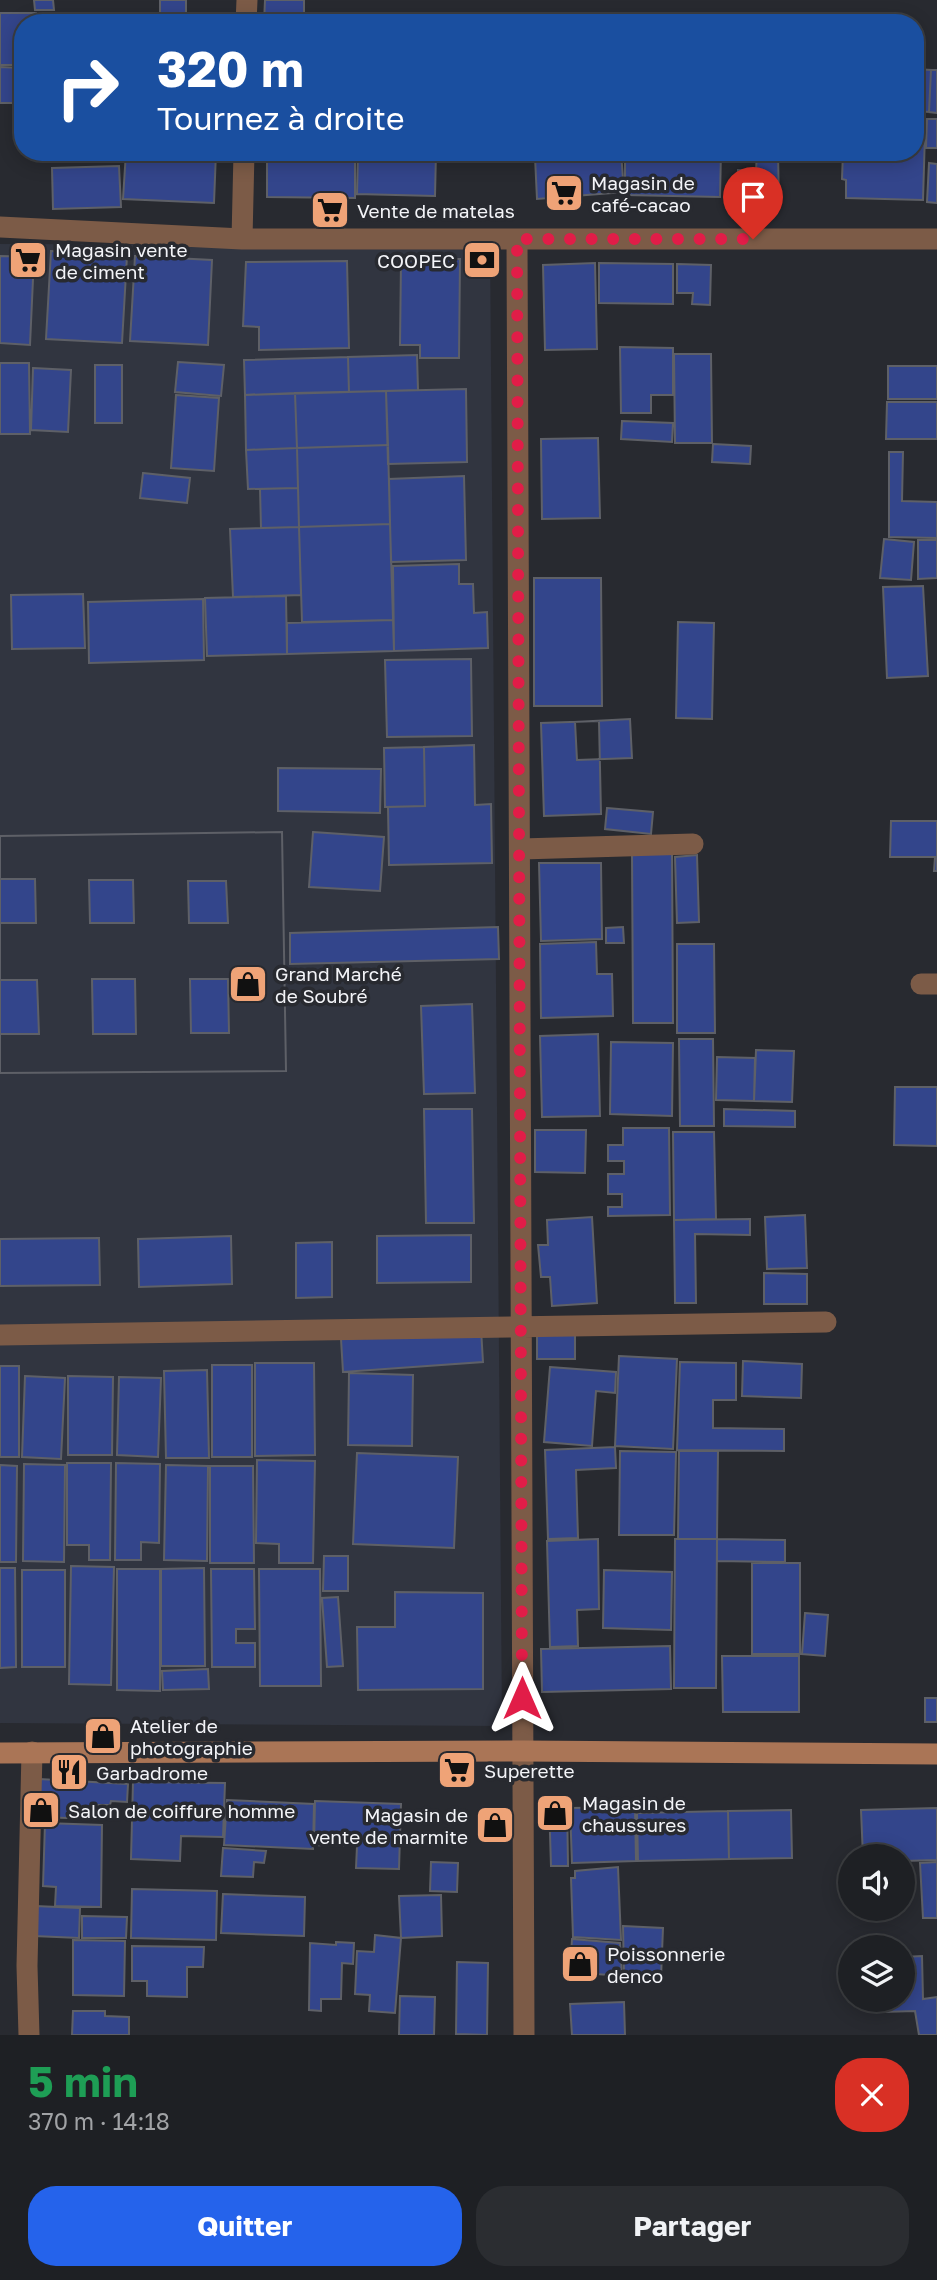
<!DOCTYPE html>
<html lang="fr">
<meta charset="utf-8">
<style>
body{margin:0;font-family:"Golos Text",sans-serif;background:#2b2d31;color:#f1f3f6;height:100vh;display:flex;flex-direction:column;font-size:26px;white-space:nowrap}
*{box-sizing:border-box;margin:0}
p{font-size:23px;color:#a1a3a6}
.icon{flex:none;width:38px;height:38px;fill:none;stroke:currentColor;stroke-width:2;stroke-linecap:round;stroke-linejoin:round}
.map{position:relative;height:2035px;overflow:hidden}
.side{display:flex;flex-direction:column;background:#1e2024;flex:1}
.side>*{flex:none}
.hud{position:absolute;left:14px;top:14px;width:910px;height:147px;border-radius:28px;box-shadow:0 4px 18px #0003,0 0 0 2px #3c3e41;background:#1a4fa0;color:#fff;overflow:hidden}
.tools{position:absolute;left:838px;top:1844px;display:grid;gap:14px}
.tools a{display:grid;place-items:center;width:77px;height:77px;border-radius:50%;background:#1e2024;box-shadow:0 4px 18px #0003,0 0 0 2px #3c3e41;font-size:35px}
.pin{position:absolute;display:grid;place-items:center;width:60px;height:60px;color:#fff;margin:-72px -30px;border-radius:50% 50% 50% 0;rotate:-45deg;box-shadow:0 0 7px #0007}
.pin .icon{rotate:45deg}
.me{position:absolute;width:77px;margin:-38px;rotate:0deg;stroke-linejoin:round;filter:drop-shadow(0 0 5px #0008)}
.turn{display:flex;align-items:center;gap:24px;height:147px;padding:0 28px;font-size:32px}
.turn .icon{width:91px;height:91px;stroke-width:2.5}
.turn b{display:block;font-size:49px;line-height:60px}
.round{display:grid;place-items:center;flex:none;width:74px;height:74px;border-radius:28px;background:#2b2d31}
.overview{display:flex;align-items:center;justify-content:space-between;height:119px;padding:0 28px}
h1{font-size:42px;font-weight:700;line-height:52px;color:#1e9e55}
.cta{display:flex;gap:14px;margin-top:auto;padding:14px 28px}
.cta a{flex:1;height:80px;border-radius:28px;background:#2563eb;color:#fff;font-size:28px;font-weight:700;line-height:80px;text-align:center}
.cta a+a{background:#2b2d31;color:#f1f3f6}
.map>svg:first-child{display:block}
</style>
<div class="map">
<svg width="937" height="2035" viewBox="0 0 937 2035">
<rect width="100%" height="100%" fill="#282a30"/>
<path fill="#313540" d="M0,244L490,246L502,1726L0,1723Z"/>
<path fill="#33458b" stroke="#5e6067" stroke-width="2" fill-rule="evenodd" d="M34,0H53L54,10H35Z
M160,0H186V20L220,23H126V18L160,19Z
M265,0H304V23H264Z
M0,13H36V23H23V65H0Z
M527,17L528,23H440V19Z
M0,67L23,68V103H0Z
M915,69L931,70L929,112L915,111Z
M931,70H937V113L929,112Z
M927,119H937V148H926Z
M915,132L925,133L923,200L846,198V180L842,179L843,152H862V157H906L907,152H915Z
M126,152H216L214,203L123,199Z
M267,152H355V198L267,197Z
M358,152H436L435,196L357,194Z
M602,152H621L624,192L537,199L535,157Z
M625,152H721L720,197L625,195Z
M757,152L778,153L779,205L737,203L738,170L756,171Z
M929,163L937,164V203L927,202Z
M119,166L121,207L53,209L52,168Z
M51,251L127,256L122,343L46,339Z
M0,256L34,257L30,345L0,343Z
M135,256L212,260L208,345L130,341Z
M420,259H460L459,358H420V345H400L401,261H420Z
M347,261L349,348L259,350V327L243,326L246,262Z
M595,263L597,349L545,350L543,265Z
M599,263L673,264V304L599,303Z
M677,264L711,265L710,305L692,304L693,293H677Z
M620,347L673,348V395H651V413H621Z
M674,354H711L712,443H675Z
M417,355L418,390L349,392L348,357Z
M348,357L349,392L245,395L244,360Z
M178,362L224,365L221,396L175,392Z
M0,363H29L30,434H0Z
M95,365H122V423H95Z
M888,366H937V399H888Z
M33,368L71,370L68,432L31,430Z
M466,389L467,462L388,464L386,391Z
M386,391L388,445L297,448L295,393Z
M295,393L297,448L246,450L245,395Z
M176,395L219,398L214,471L171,468Z
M887,402H937V439H886Z
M622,421L673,423L672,442L621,439Z
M598,438L600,518L542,519L541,439Z
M713,444L751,446L750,464L712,462Z
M388,445L390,524L299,527L297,448Z
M297,448L298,488L248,489L246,450Z
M889,452H903L902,501L937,502V538L889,537Z
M143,473L190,478L187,503L140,498Z
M464,476L466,560L391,562L389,479Z
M298,488L299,527L261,528L260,489Z
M390,524L393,620L302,622L299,527Z
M299,527L301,595L233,597L230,529Z
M884,539L914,542L911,580L880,578Z
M918,540H937V578L918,579Z
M459,564V584H473L474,613L487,612L488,648L394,651L393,566Z
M534,578H601L602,706H534Z
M923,586L928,676L887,678L883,587Z
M83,594L85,648L12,649L11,595Z
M286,596L287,654L207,656L205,598Z
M203,599L204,660L89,663L88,602Z
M393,620L394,651L287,654V623Z
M678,622L714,623L712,719L676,718Z
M471,659L472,736L387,737L385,660Z
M630,719L632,758L577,760L575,722Z
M599,721L601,814L544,816L541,723Z
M474,745L475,805L491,804L492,863L389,865L388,807L425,806L424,747Z
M424,747L425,806L385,807L384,748Z
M278,768L381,769L380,813L278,811Z
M607,808L653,812L651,834L605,829Z
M891,821H937V871H934L935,857H890Z
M282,832L286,1071L0,1073V1034H39L37,980H0V923H36L35,879H0V836ZM89,880H133L134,923H90ZM188,881H226L228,923H189ZM92,979H135L136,1034H93ZM190,979H228L229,1033H191Z
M282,832L286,1071L0,1073V836Z
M313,832L384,837L380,891L309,887Z
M632,852H672L673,1023H633Z
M697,855L699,922L677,923L675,857Z
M539,863H601L602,939L541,941Z
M498,927L499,959L290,964V933Z
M623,927L624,943H606V928Z
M596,942L597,974H612L613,1016L541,1018L540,944Z
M677,944H714L715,1033H677Z
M472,1004L475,1093L424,1094L421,1006Z
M598,1034L600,1116L542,1117L540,1036Z
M679,1039H713L714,1126H680Z
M611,1042L673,1043L672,1116L610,1114Z
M756,1050L794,1051L792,1102L754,1101Z
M717,1057L755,1058L754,1101L716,1100Z
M895,1087H937V1146L894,1145Z
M424,1109H472L474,1223H426Z
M724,1109L795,1111V1127L724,1126Z
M623,1128H669L670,1215L608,1216V1207H622V1194H608V1174H624V1161H608V1145H623Z
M535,1130H586L585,1173L535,1172Z
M673,1132H714L716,1219L674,1220Z
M805,1215L807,1268L767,1269L765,1217Z
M592,1217L597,1303L552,1306L550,1277H541L538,1245H548L547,1220Z
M750,1219V1235L695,1234L696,1303H675L674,1220Z
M471,1235V1282L377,1283V1236Z
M231,1236L232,1284L139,1287L138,1239Z
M99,1238L100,1285L0,1286V1239Z
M332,1242V1297L296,1298V1243Z
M764,1273L807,1274V1304H764Z
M481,1329L483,1362L343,1372L341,1339Z
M537,1333L575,1334V1359H537Z
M619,1356L677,1359L673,1449L615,1446Z
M743,1361L802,1364L801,1398L742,1396Z
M680,1362L736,1363V1400H713V1428L784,1429V1451L677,1450Z
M255,1363H314L315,1455L255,1456Z
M212,1365H252V1457H212Z
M0,1366H19V1457H0Z
M550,1367L616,1372L615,1393L596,1391L592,1446L544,1442Z
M207,1370L209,1458H166L164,1371Z
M349,1373L413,1375L412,1446L348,1445Z
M25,1376L65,1378L61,1459L22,1457Z
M68,1376L113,1377L112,1455H68Z
M119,1377L161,1378L158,1457L117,1455Z
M615,1447L616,1468L576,1470L578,1538L548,1539L545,1450Z
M620,1451L676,1452L674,1535H619Z
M679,1451H718L717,1539H678Z
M357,1453L458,1457L454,1548L353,1544Z
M257,1460L315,1461L313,1563H279V1544L256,1543Z
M67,1463H111L110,1560H89V1545H67Z
M116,1463L160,1464L159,1543L141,1542V1560H115Z
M24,1464L65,1465L64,1562L23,1561Z
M0,1465L17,1466L16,1562H0Z
M166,1465L208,1466L207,1561L164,1560Z
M210,1466H253L254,1563H210Z
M598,1539L599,1609L577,1610L578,1646L550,1647L547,1541Z
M675,1539H717L716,1688H674Z
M717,1539L785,1540V1562L717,1561Z
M324,1556H348V1591H323Z
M752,1563H800V1654H752Z
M71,1566L114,1567L111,1685L69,1684Z
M0,1568H15L16,1667L0,1668Z
M204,1568L205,1666H161V1569Z
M117,1569H160V1691L117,1690Z
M211,1569H254L255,1629H236V1643H255V1667H212Z
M259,1569H320L321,1686H260Z
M22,1570H65V1667H22Z
M604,1570L672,1572L671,1630L603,1628Z
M395,1592L483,1593V1689L358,1690L357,1627H395Z
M338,1597L343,1666L327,1667L322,1598Z
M805,1613L828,1615L825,1656L802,1654Z
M670,1646L671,1689L542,1692L541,1649Z
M722,1656H799V1712H723Z
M208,1669L209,1689L163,1690L162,1671Z
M925,1698H937V1722H925Z
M39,1779L128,1784L127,1802L111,1801L110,1805H98L97,1819L38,1817Z
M133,1782L225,1783L223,1837L181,1836L180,1861L131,1859Z
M227,1800L314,1804L313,1849L224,1845Z
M315,1801L401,1804L399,1869L356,1868L357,1846L314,1845Z
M567,1801L568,1866H551L549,1802Z
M635,1807L636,1861L572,1863L570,1808Z
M937,1808V1860L903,1861V1857H863L861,1810Z
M791,1810L792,1858L729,1859L728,1811Z
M728,1811L729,1859L638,1861L637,1813Z
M45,1823L102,1825L101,1907L55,1906L56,1887L43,1886Z
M223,1848L266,1851L264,1863L254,1862L253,1877L221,1876Z
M431,1862L458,1863L457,1892L430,1891Z
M937,1862V1918H923L920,1863Z
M618,1867L621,1940L573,1937L571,1878H575V1871Z
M132,1889L217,1891L216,1940L131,1938Z
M223,1894L305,1897L304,1936L221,1933Z
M441,1895L442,1936L401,1938L399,1896Z
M35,1906L80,1908L79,1938L34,1936Z
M82,1916L127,1917L126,1938H82Z
M623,1926L663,1928L661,1978L624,1974Z
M375,1935L401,1938L395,2013L369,2011L370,1995L355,1994L357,1951L374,1952Z
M572,1939L620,1943L622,1976L570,1972Z
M73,1940L125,1941L124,1996L73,1995Z
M336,1942L354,1943L353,1964L342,1963L341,1999H321V2011L309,2010L310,1943L336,1945Z
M132,1946L204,1947L203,1967H187V1997L147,1996V1981H132Z
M922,1956L923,1999L937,1997V2035H919L915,2011L882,2012V2000H903V1957Z
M457,1962L488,1963L487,2035L456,2034Z
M400,1996L435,1997L434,2035H399Z
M624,2002L625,2035H572L570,2004Z
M73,2011H105V2016L129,2017V2035H72Z"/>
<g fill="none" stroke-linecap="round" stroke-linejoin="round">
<path stroke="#7c5b47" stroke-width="21" d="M246,23L247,0
M0,227L242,239H937
M242,239L244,152
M517,239L524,2035
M521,849L693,844
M921,984H937
M0,1335L826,1322
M29,2035L27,1966L32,1752"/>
<path stroke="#aa7556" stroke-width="21" d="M0,1753L523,1751L937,1754"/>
</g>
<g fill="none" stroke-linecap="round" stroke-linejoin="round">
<path stroke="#e11d48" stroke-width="12" stroke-dasharray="0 21.6" d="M522,1698L517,239H753"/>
</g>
<defs>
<g id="supermarket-square" transform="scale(2.0125)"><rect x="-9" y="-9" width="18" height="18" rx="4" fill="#efa377" stroke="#282a30"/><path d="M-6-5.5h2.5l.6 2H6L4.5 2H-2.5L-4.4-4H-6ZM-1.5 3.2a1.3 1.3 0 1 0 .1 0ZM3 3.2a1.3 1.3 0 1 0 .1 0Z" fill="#111"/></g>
<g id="bank-square" transform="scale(2.0125)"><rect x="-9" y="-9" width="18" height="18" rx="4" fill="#efa377" stroke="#282a30"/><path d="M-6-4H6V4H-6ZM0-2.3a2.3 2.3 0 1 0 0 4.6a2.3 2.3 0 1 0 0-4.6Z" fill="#111"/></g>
<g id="shop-square" transform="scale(2.0125)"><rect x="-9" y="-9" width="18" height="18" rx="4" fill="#efa377" stroke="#282a30"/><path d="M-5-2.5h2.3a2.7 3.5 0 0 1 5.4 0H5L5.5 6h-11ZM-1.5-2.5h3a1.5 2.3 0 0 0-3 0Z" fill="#111"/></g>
<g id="restaurant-square" transform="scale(2.0125)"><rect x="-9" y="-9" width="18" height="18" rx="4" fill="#efa377" stroke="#282a30"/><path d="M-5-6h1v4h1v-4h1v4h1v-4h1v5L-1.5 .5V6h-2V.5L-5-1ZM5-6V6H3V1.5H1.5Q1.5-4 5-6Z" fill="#111"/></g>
</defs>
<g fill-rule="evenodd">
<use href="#supermarket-square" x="564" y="193"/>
<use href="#supermarket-square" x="330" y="210"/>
<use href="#supermarket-square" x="28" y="260"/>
<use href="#bank-square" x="482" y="260"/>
<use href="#shop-square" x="248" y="984"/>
<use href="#shop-square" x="103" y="1736"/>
<use href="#supermarket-square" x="457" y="1770"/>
<use href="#restaurant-square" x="69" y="1772"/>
<use href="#shop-square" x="41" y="1810"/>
<use href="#shop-square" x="555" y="1813"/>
<use href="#shop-square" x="495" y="1825"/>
<use href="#shop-square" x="580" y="1964"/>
</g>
<g text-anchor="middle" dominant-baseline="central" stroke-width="7" stroke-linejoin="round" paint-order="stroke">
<g font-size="19" fill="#f3f4f8" stroke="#282a30" text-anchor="start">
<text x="591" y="182">Magasin de<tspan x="591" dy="22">café-cacao</tspan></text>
<text x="357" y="210">Vente de matelas</text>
<text x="55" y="249">Magasin vente<tspan x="55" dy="22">de ciment</tspan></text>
<text x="455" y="260" text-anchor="end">COOPEC</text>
<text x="275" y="973">Grand Marché<tspan x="275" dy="22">de Soubré</tspan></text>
<text x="130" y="1725">Atelier de<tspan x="130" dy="22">photographie</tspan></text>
<text x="484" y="1770">Superette</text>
<text x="96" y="1772">Garbadrome</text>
<text x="582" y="1802">Magasin de<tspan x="582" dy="22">chaussures</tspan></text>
<text x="68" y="1810">Salon de coiffure homme</text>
<text x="468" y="1814" text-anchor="end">Magasin de<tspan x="468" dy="22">vente de marmite</tspan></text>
<text x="607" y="1953">Poissonnerie<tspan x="607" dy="22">denco</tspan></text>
</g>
</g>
</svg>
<div class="tools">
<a><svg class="icon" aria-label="sound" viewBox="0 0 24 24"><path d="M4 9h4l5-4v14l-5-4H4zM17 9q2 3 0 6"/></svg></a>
<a><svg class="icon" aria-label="layers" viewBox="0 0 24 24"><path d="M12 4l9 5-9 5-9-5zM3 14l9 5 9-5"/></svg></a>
</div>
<div class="pin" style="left:753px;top:239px;background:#d93025"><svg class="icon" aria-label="arrive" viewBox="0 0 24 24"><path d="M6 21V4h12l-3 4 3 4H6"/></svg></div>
<svg class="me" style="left:522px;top:1698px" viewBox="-20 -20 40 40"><path d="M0-17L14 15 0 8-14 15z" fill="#e11d48" stroke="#fff" stroke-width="4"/></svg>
<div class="hud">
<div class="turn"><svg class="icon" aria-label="right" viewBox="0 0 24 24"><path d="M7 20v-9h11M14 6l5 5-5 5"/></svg><div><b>320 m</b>Tournez à droite</div></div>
</div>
</div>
<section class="side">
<div class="overview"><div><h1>5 min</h1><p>370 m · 14:18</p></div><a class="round" style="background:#d93025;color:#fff"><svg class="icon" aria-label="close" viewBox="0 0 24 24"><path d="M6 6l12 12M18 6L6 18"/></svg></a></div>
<div class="cta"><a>Quitter</a><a>Partager</a></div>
</section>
